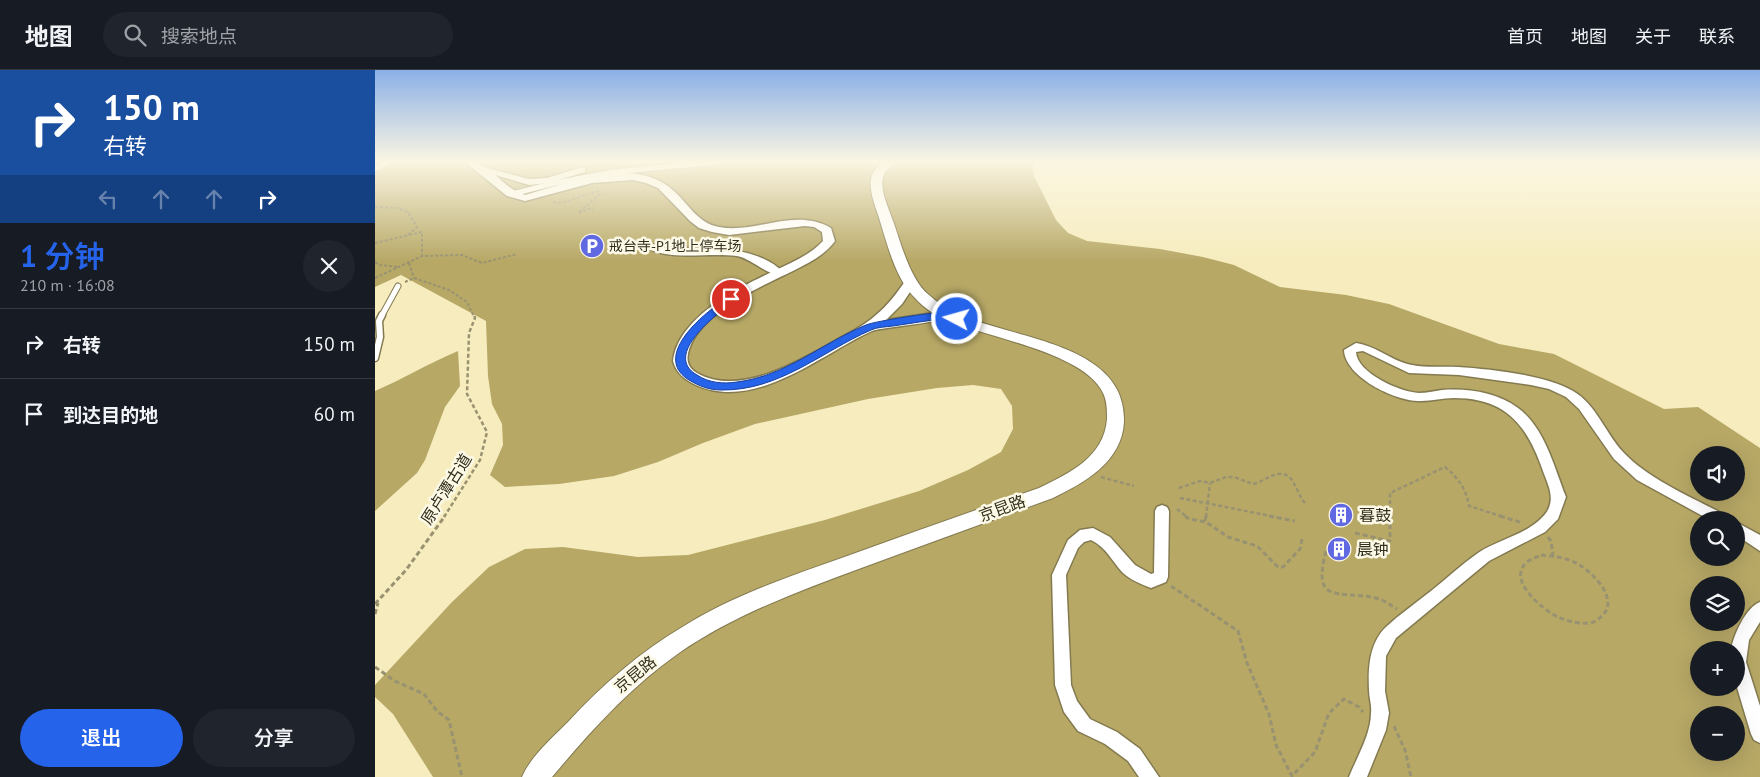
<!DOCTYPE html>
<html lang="zh">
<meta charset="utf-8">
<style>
body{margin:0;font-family:"PT Sans","Noto Sans SC",sans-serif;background:#20242c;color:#f1f3f6;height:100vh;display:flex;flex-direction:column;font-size:19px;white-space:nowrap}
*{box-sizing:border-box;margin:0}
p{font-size:16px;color:#9ea1a6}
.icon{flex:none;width:28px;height:28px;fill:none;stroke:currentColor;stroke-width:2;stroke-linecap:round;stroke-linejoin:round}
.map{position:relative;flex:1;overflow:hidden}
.panel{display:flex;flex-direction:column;background:#171b24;width:375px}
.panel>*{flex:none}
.guide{background:#1a4fa0;color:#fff;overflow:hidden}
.tools{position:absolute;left:1315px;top:376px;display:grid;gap:10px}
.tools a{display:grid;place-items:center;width:55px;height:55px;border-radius:50%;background:#171b24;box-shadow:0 5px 20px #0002;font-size:25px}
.pin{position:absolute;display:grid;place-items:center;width:42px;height:42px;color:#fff;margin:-21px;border:2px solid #fff;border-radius:50%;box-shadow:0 1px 5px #0007}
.me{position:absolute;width:55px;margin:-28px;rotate:276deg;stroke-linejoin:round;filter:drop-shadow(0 0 4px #0008)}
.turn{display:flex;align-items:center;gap:18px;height:105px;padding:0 20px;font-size:22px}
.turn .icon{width:65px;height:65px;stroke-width:2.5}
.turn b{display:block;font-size:35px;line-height:42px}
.lanes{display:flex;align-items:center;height:48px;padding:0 20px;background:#0003;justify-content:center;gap:25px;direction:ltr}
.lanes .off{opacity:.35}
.round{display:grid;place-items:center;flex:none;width:52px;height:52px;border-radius:26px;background:#20242c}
.summary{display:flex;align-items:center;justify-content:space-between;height:85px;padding:0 20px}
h1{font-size:30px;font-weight:600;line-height:38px;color:#2563eb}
.action{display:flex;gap:10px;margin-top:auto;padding:10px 20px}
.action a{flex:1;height:58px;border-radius:30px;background:#2563eb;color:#fff;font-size:20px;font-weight:600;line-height:58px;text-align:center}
.action a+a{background:#20242c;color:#f1f3f6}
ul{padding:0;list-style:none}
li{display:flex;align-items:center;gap:15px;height:70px;padding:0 20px;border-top:1px solid #363941}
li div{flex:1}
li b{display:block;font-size:19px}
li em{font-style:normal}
header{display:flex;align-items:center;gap:30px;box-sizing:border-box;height:70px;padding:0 25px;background:#171b24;border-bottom:1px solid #363941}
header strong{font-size:24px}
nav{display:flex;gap:28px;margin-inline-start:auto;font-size:18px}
.search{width:350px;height:45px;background:#20242c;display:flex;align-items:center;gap:12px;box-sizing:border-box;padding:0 18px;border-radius:28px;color:#9ea1a6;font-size:19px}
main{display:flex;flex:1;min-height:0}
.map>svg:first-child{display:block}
</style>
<header>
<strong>地图</strong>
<div class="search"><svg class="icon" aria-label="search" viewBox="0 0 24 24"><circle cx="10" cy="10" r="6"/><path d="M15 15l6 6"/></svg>搜索地点</div>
<nav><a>首页</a><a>地图</a><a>关于</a><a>联系</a></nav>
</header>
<main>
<section class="panel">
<div class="guide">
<div class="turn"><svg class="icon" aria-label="right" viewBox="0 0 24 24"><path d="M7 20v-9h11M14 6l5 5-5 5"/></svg><div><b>150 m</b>右转</div></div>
<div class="lanes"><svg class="icon off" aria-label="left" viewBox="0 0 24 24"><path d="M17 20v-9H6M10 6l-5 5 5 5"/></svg><svg class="icon off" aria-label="ahead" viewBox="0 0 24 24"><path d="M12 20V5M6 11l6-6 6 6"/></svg><svg class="icon off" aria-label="ahead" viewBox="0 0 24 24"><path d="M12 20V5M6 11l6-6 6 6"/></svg><svg class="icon" aria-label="right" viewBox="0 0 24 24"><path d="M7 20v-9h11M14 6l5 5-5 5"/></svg></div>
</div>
<div class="summary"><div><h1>1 分钟</h1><p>210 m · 16:08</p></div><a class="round"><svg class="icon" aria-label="close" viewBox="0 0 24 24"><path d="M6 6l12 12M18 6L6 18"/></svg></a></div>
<ul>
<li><svg class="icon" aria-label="right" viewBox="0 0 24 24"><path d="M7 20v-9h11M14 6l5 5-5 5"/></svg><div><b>右转</b></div><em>150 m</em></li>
<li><svg class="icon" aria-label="arrive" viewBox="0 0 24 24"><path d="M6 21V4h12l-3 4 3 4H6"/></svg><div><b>到达目的地</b></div><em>60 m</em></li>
</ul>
<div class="action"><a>退出</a><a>分享</a></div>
</section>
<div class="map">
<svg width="1385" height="707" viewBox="0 0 1385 707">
<rect width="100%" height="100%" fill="#f6ecbe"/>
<path fill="#b7a866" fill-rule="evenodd" d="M0,92H661L658,95L659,106L681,150L693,163L712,171L785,179L828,187L859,195L905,217L971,225L1014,234L1124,274L1179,284L1289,339L1323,337L1385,378V707H58L18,644L0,627V615L77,532L114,497L150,479L188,477L263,487L313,485L450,450L544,421L593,400L626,382L638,359L637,336L626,319L598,315L562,318L493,329L380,354L328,373L283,392L239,406L184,414L130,417L115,405L128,375L127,354L117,334L113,306L111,251L26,205L0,217ZM1324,385H1361V422H1324ZM1324,450H1361V488H1324ZM1324,515H1361V552H1324ZM1324,580H1361V618H1324ZM1324,645H1361V682H1324Z
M83,281L85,316L70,337L50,390L42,403L0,441V321C28,309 54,293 83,281Z"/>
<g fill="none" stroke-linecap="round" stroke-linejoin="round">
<g stroke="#847a50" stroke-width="7">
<path id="service-far1" d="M0,99L13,92
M137,124L180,113L238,102L344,92
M6,247L23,216"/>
</g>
<g stroke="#847a50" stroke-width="9">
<path id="service" d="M0,288L5,267L4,251L7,245"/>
</g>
<g stroke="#847a50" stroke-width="3">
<path id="minor" d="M207,97L210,98V102L173,113L154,115L104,100L108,97L154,109L172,108Z
M277,174L288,178C325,179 381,173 409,203L408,205C395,208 376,188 362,186C333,182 300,191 274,179V175Z
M981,273C1002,276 1018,292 1037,295C1052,298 1068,296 1083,297C1115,299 1171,305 1198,321C1221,334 1231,364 1248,382C1274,410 1319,428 1352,446L1354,450H1335L1262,410L1239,389L1204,339L1191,327L1174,319L1156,315L1084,305L1034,303L988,281L981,282C982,303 1025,322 1044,323C1051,323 1059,321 1067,320C1092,318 1122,322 1143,338C1170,358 1179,397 1191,427L1183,449L1170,462L1114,491L1021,568L1011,586L1010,621L1014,643L1011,660L992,707H974C982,687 996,664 996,643C997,635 994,628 994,620C993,599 994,573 1011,557C1025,544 1041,533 1056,521C1071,509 1086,495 1103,483C1124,469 1155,464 1171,443C1181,429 1173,415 1168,401C1152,355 1131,328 1079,328C1068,328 1057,331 1046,331C1021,332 970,307 969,280Z
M787,435L792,437L794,441L793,507L791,512L776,518C766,514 755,510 747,502C737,491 731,477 716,470L709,472L703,478L691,505L696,615L702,631L715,649L742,662L765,679L784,707H764L753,691L730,674L703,661L689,642L680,615L677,505L693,470L705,460L718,458L735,467L760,495L776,504L779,503L780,441L782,437Z
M1361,452L1385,465V481L1361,465Z
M1385,532V552L1374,570L1371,592L1385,636V673L1379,670L1376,664L1361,614V580H1356C1358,566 1371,537 1385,532Z"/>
</g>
<g stroke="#847a50" stroke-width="3">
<path id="tertiary" d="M90,92C118,91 124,117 150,125C195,113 260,84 300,122C314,135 323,153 344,157C382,164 419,137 456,158L460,171C450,185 435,192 420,200C387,216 337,237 318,270C312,282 308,295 322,303C364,327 423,292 460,271C474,263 489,256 501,245C513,235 522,223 531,210L535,209L541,213L527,234L511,250L572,241L578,245L572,249C554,252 537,255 519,257C512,258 503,259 497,261C446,284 381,342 321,315C310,310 301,303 298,291C299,281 304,270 310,262C332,233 367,216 399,201C416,193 435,185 448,171L447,162L439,157L430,156L354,165L337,162L324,158L315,151L283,118L271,113L258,110L217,113L150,131L132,126Z"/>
</g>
<g stroke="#847a50" stroke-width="2">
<path id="secondary" d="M508,92H520C517,96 512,99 510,103C502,116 514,138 518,151C526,173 535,210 554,225C561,231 570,238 579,242C632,269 752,271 749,352C747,392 709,413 678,428C615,451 552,474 489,497C425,521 360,544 304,583C255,617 215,662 177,707H147C156,686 177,668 193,652C227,615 265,582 309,556C360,524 419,505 475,485C538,462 601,440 664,418C695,403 729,387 732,349C732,340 732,331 728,323C709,282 609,267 569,249C560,245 548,237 541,229C521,210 513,177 505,151C501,137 491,117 498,103C500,99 505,95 508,92Z"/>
</g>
<path stroke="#999271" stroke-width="2" stroke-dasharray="3 2" stroke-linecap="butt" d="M178,132L187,133L222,121L225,124L203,143L216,138L218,140
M0,137L22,138L33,142L42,157L33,165
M0,173L47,162V186
M0,192L5,195L23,197
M34,193L39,208
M0,208L47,186L87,185L107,193L142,184
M30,212L39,208L74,220L92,232L99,247"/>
<path stroke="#999271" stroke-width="2.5" stroke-dasharray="4 2.5" stroke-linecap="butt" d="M726,407L759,416
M804,418L825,411L835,413L851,407H859L878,414C887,412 895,405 904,404C920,402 921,425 931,434
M805,428L901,447
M802,439L812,447
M69,447L105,390L112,362L92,324L94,263L100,248L99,245
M831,447L835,413
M1015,447V423L1070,397C1083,408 1091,418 1094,436L1129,447"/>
<path stroke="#999271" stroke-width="3" stroke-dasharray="5 3" stroke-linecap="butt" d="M810,446L814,449L831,452L853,467L882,476L903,497H908L925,479L927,469
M894,446L920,451
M1125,446L1148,453
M830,451L831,446
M980,463L1015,471V446
M1173,467L1176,471L1178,486
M951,481C937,535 962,520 1001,528C1009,530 1015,535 1022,539
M1166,485C1180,486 1194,488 1206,496C1220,505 1244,530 1227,546C1223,550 1218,553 1213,553C1203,554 1192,551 1183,547C1168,540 1131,510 1152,492C1156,489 1162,487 1166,485Z
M796,516L863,561L872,593L894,644L901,675L917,706L940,682L954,643L969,629L984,637L988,642
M0,534L31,500L70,446
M0,544L3,533
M0,597L20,611L49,624L62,641L74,650L87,707
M1019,656L1030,680L1036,707"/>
<use href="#service-far1" stroke="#fff" stroke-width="5"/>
<use href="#service" stroke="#fff" stroke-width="6"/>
<use href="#minor" fill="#fff" fill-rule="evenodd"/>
<use href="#tertiary" fill="#fff" fill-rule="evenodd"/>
<use href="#secondary" fill="#fff" fill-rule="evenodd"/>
</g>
<linearGradient id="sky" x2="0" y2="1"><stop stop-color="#8bb0e7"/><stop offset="0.48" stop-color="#fbf6e2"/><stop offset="1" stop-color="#fbf6e2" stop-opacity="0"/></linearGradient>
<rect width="1385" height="191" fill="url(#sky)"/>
<path fill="#2563eb" stroke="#184099" d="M356,226L359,227V231C342,244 287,285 322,305C334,313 348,314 362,312C411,306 447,273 491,255C500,251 565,241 574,242C578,243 584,246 587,249L582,252L571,248C553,251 536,253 518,256C511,257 502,257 496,260C446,282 404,321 346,320C334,320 324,316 314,310C281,290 317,254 337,239C343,234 349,228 356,226Z"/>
<defs>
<g id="parking-disc" transform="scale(1.25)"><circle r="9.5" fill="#6169e2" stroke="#fdf9e7"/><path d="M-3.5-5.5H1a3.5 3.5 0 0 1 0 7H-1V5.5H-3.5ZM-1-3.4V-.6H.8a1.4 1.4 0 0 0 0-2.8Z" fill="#fff"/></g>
<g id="building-disc" transform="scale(1.25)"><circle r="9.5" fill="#6169e2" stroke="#fdf9e7"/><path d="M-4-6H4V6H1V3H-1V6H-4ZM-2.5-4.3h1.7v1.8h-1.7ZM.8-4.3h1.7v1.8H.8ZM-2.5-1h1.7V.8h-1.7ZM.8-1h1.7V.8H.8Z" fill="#fff"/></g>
</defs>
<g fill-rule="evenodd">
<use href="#parking-disc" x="217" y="176"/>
<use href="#building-disc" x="966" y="445"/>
<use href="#building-disc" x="964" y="479"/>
</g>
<g text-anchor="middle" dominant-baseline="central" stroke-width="5" stroke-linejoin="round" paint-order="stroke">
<g font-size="14" fill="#332f1d" stroke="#fdf9e7" text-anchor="start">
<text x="234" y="176">戒台寺-P1地上停车场</text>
</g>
<g font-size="16" fill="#332f1d" stroke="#fdf9e7">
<text transform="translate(71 419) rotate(-58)">原卢潭古道</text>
<text transform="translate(627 438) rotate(-20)">京昆路</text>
<text transform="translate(260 604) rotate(-39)">京昆路</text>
</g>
<g font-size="16" fill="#332f1d" stroke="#fdf9e7" text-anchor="start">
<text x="984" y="445">暮鼓</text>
<text x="982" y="479">晨钟</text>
</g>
</g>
</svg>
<div class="tools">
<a><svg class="icon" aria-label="sound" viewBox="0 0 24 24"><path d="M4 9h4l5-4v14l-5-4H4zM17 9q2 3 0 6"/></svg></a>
<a><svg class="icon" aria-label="search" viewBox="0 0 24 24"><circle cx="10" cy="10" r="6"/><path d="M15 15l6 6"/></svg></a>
<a><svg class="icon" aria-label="layers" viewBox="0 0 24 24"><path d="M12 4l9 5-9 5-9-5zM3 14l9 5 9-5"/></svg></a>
<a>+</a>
<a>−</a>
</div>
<div class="pin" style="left:356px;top:229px;background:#d93025"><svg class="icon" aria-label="arrive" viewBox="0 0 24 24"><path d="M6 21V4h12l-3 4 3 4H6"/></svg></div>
<svg class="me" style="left:582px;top:249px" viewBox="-20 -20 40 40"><circle r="17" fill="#2563eb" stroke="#fff" stroke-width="3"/><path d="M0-11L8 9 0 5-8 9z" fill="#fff"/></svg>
</div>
</main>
